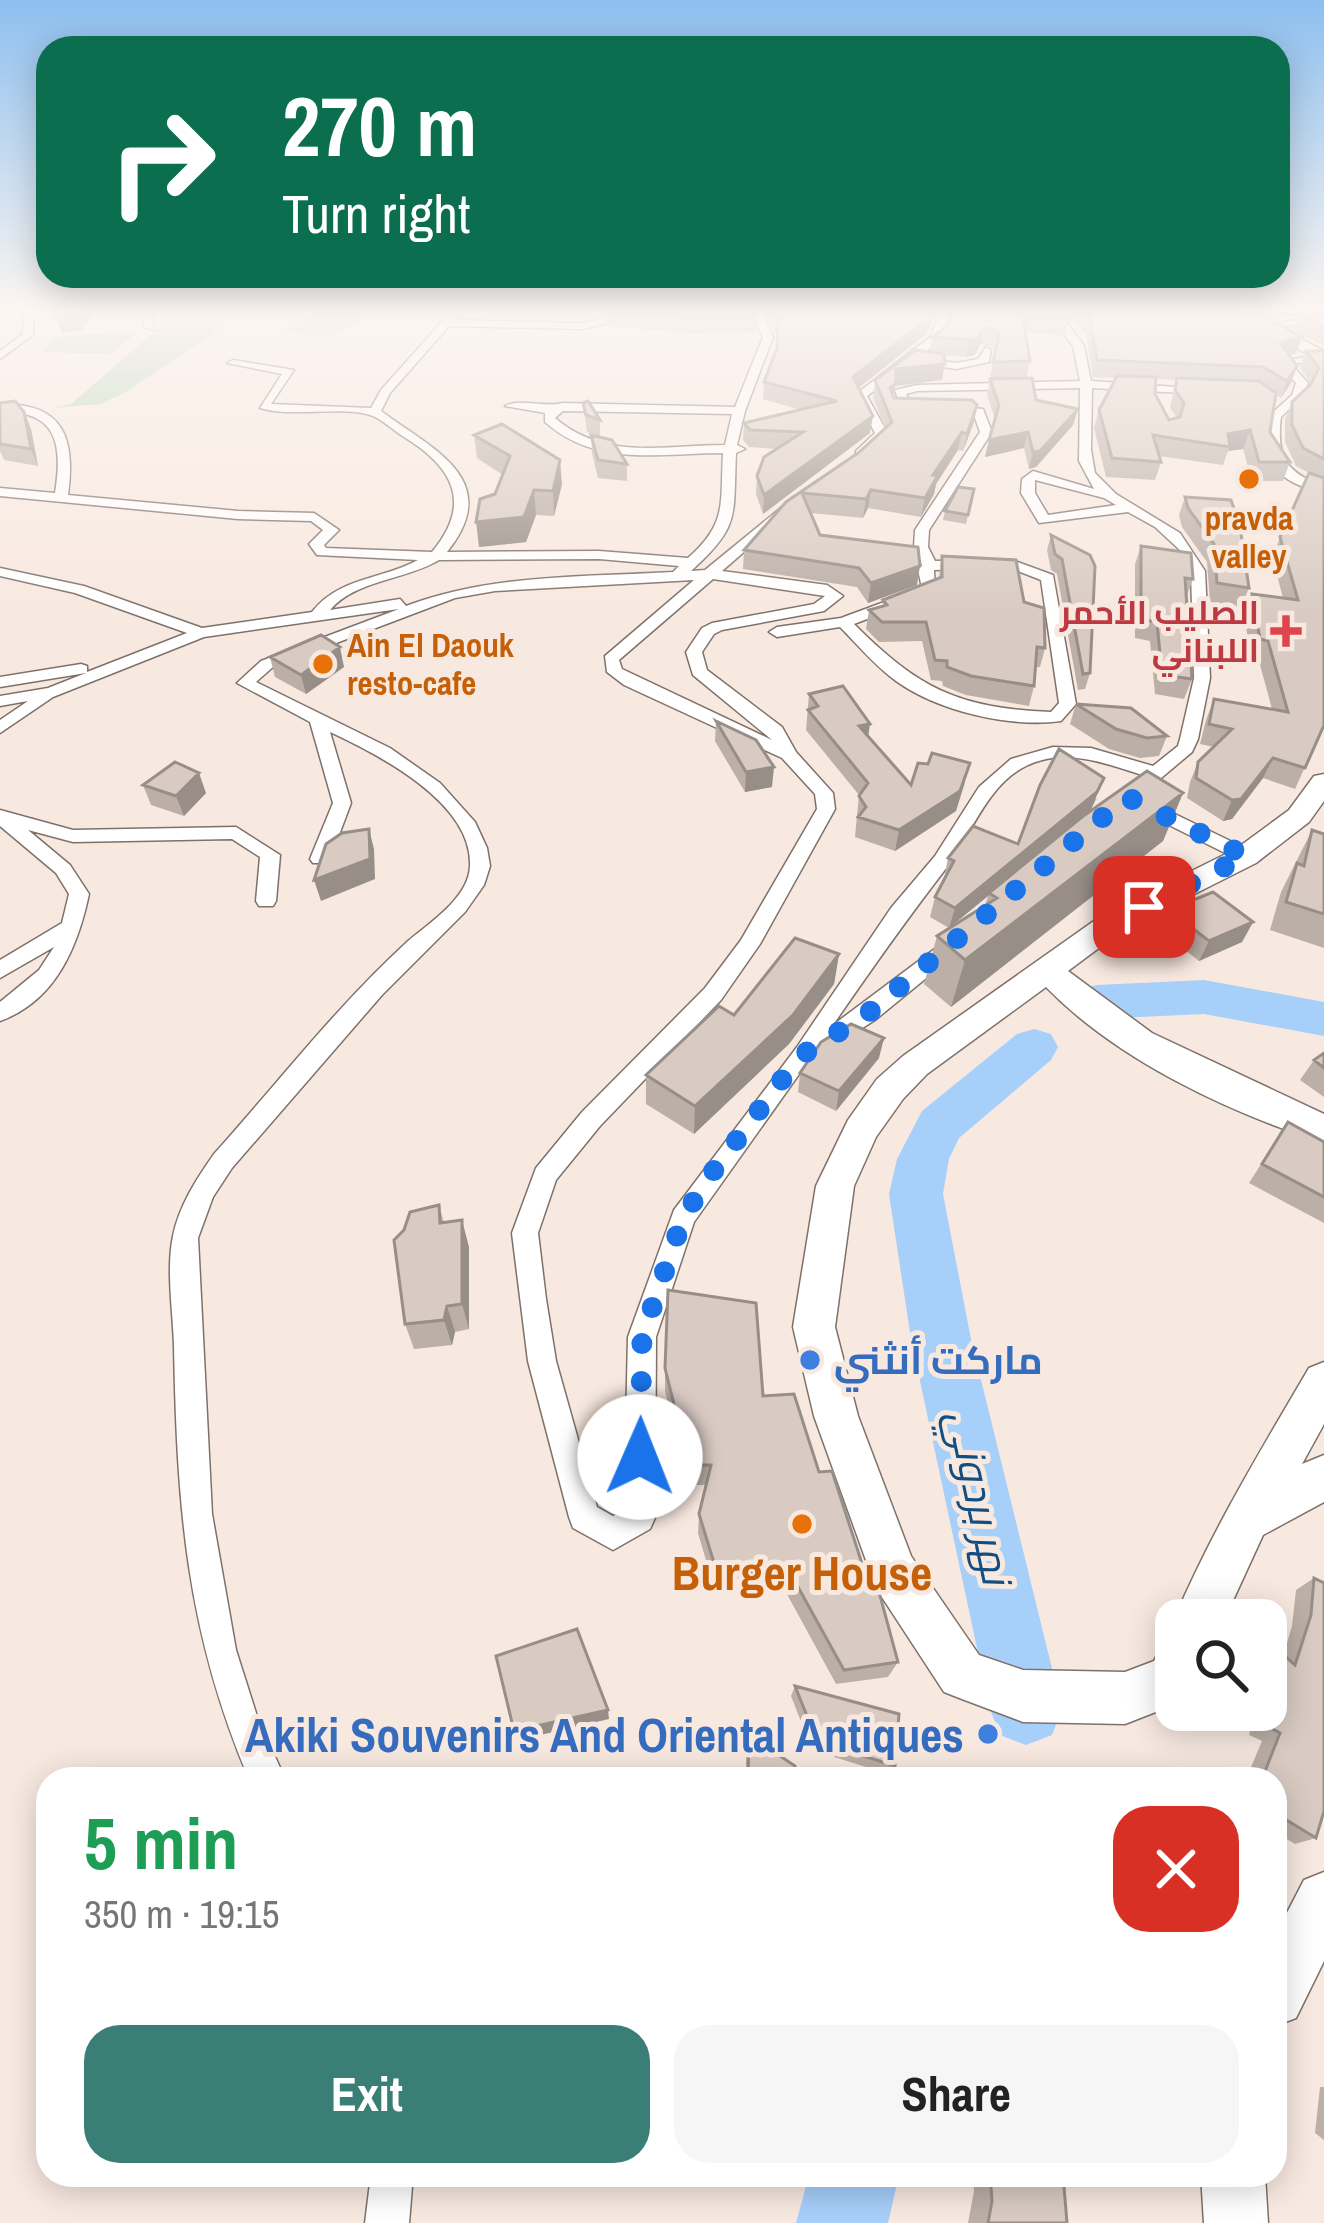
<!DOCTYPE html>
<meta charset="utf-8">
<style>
body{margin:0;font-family:"Archivo Narrow",Cairo,sans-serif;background:#f6f6f6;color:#222;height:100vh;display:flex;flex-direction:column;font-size:45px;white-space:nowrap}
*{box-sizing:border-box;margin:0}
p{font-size:39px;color:#767676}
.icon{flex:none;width:66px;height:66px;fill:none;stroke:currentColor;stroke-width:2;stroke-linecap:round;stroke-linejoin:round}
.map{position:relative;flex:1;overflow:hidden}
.details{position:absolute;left:36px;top:1767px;width:1251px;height:420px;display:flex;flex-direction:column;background:#fff;border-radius:36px;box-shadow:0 6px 30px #0003}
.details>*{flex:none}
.banner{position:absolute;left:36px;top:36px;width:1254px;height:252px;border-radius:36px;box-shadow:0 6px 30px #0003;background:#0b6e4f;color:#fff;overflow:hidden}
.buttons{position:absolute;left:1155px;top:1599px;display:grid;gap:24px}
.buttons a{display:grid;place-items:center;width:132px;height:132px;border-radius:24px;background:#fff;box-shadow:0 6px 30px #0003;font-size:60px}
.pin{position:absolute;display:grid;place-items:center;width:102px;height:102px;color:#fff;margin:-51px;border-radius:24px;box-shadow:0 6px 18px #0006}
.me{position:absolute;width:132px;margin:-66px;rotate:1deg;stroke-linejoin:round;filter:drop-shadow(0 0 9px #0008)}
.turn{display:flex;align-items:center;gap:42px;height:252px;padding:0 48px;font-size:54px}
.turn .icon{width:156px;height:156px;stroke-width:2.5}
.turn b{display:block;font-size:84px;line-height:102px}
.round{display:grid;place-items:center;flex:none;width:126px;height:126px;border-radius:36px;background:#f6f6f6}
.head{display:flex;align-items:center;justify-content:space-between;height:204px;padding:0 48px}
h1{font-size:72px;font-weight:800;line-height:90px;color:#1e9e55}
.action{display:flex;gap:24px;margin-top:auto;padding:24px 48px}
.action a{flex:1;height:138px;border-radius:36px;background:#3a7f75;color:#fff;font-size:48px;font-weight:800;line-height:138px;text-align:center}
.action a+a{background:#f6f6f6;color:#222}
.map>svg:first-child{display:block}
</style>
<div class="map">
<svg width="1324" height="2223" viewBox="0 0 1324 2223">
<rect width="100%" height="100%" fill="#f8e9e0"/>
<path fill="#b0d3b7" d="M342,307H373L358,317L360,322L329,337L281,332L316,313Z
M225,325L126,392L100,404L53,408L71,404L161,326Z
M139,331L110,354L43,352L54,337Z"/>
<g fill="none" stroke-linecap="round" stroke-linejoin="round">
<path fill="#a6cffa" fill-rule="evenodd" d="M1204,980L1324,1002V1036L1204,1014L1097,1019L1080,1014L1074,1002L1080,990L1097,985Z
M1034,1029L1051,1034L1058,1047L1051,1060L959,1138L949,1159L943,1194L971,1339L1062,1709L1052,1735L1026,1745L1000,1735L990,1709L911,1339L889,1194L897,1159L922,1111L1017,1034Z
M809,2175H899L888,2223H796Z"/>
<g stroke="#7e7169" stroke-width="3">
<path id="street" d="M34,307L33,335L0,359V351L23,334L24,311L0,314V308Z
M140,307H150L154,330L145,328Z
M455,307H465L454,320L582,323L596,320L611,309L634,313L613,315L604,324L582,329L449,326L390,393L381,411C430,448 506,479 447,552L599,551L688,558C728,523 720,503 723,453C659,453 597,468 545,422V413L505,406C521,398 544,408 563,403L735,407L763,337L750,307H760L773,337L745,411L737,445L745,449L736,453C733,517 741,526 691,571L705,570L793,498L800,502L798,505L722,571L827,585L843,596L824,611L722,630L714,634L702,652L707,670L782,727L796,752L833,793L835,809L760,944L721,1000L600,1126L556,1180L538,1233L546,1299L556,1361L597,1507L613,1516L624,1510L628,1337L674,1210L797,1047L891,908L935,856L979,787L1011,759L1053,747L1091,748L1153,766L1178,746L1180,739L1194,678L1191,571L1182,552L1155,527L1128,512L1039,523L1021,493L1022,479L1033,471L1094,489L1079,461L1080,388L917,391L906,394L913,408L907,412L901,408L895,390L917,385L1080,381L1073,346L1044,307H1055L1084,346L1091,381L1205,389L1201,394L1092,388L1091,450L1095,473L1116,494L1180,533L1205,571L1210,678L1198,739L1192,752L1135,800H1121L1119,796L1142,775C1105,763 1064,747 1026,766C987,785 971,835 947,867C907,919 870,971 833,1025L944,942H958L962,947L958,952L875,1020L807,1063L694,1222L656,1337L655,1518L650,1529L613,1550L573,1528L569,1517L528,1361L512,1233L536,1168L582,1112L705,988L741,940L817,809L815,794L782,758L624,685L607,672L605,656L694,580L495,591L455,598L273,667L256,682L390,748L440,783L475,822L487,848L490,866L484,885L465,912L382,995L232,1168L213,1197L198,1238L212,1514L236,1650L256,1713L285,1779H249C186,1631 177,1505 174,1346C173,1312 166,1269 173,1236C179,1206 197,1178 214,1154C277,1084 337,1006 407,942C429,923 469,898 470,866C473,802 377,754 330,732L351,803L330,859L327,863H313L310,859L333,803L310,722L237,683L261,661L399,609L204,637L53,697L0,733V720L28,701L0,706V696L48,688L86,673L0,687V677L81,664L87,666V672L187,633L75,593L0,576V568L84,586L202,628L312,612C339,577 381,580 418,560L317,555L309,544L323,530L311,521L238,519L0,496V488L55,493C63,444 57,410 0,412V404C63,403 76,437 68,495L238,511L314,513L339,530L324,545L326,548L432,552C473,503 453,467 404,437C394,431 383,420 373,416C345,405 292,418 260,408L282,374L227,363L233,360L294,370L271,404L371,408L381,390ZM563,411L732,414L725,445C664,445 605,461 555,418ZM1035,480L1104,498L1116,505L1048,515L1035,493ZM599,559L679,566L673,572C584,577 491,574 406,606L400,599L330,610C355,580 406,580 439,560ZM713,579L825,596L814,604L712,623L702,628L686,652L693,675L772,740L622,669L619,660Z
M932,307H942L948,319L939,341L919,357L956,363L978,359L986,347L991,350L989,362L956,369L911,362L867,396L888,434L864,457H856V451L875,433L855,395L930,337L938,319Z
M1324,315V321L1265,329L1260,326Z
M1324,354V360L1291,364L1308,383L1301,398L1281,417C1276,457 1286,473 1324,486V494C1277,480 1261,467 1269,416L1292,395L1296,383L1277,362Z
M944,405L983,409L992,432L929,530L928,547L935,561L1012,560L1053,575L1076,704L1061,721C1009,728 938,711 896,681C875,666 858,645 840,627L777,637L769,632L777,627L841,618L922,588L918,570L922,565L914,547L915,530L980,432L974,415L940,412ZM1010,568L1041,580L1059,703L1051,712C958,708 919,689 854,624L935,593L934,570Z
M1146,800L1253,852L1256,856L1253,860H1239L1139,810L1137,806Z
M0,810L73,830L236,827L280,855L276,901L273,906H259L256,901L260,857L232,839L73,842L28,830L70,865L89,894C78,946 56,1001 0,1021V1002L39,970L54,947L0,978V960L62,923L69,894L56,873L0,826Z
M371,2175H413L409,2223H365Z"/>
</g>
<g stroke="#7e7169" stroke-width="3">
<path id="secondary" d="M1221,307H1240L1324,351V363Z
M1304,307H1319L1324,327Z
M1324,774V801L1309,822L1256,863L1123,930L1068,971L1152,1033L1324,1114V1143C1228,1112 1117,1060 1046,987L927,1074L903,1099L876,1137L854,1186L835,1327L858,1416L911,1556L979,1655L1023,1670L1125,1672L1154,1661L1158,1653L1176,1646V1704L1125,1724L1023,1722L962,1699L944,1692L876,1588L814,1416L793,1327L816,1186L848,1120L877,1079L903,1056L1101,916L1236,849L1289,810L1314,776Z
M1324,1362V1424L1302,1464L1324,1455V1502L1263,1535L1224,1620H1176V1624L1174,1620C1211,1532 1261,1450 1309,1368Z
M1324,1872V1961L1296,2018L1275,2026V1936L1304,1880Z
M1201,2175H1265L1268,2223H1204Z"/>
</g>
<use href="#street" fill="#fff" fill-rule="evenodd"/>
<use href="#secondary" fill="#fff" fill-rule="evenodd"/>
</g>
<path fill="#bbafa7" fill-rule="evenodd" d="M762,307H935L933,319L926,334L858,388L870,433L763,514L756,494L757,476L777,449L749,447L743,440L744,423L801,410L763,399L764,382L777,349V335Z
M947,307H1057L1069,320L1065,336L1025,332L1030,361L1026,378L990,379L995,351L992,346L980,344L975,355L966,357L944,355L942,380L895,386L894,398L974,422L963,451L958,450L936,484L934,494L921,517L868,508L863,518L811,513L820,535L917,585L868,603L857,587L743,569L744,550L786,502L858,453L885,429L873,397L875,380L930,352L932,337L946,327L950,316Z
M1059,307H1245L1302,337L1296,353L1289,355L1297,366L1291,383L1281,398L1275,395L1270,432L1290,462L1283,481H1252L1243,449L1228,451L1223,465L1159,456L1161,462L1155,480L1106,477L1094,428L1099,410L1116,378L1093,377L1086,333ZM1156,379L1176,380L1170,408L1177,418L1169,420L1155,394Z
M1248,307H1307L1304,314H1324V346L1293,330L1299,315L1273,319Z
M604,310L757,316L756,332L693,333L605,326Z
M1306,351H1324V725L1295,789L1263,778L1232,819L1223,821L1187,798L1190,782L1198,762L1214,747L1200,744L1206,720L1214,699L1272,709L1259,661L1251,659L1244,614L1252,594L1283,598L1272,556L1309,473L1296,466L1285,442V419L1292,402L1311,384L1300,367Z
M990,379L1036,400L1078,409L1073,425L1036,467L1029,469L1024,448L985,457L995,419L987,395Z
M0,403L24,412L31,429L38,466L4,460L0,451Z
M583,403L600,420V437L587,432Z
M474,435L562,484L554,516L536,515L526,542L479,547L495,494L503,475L477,458Z
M591,435L627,464V481L598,478L592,453Z
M974,489L966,524L943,520L945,511Z
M1185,497L1249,588L1241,607L1210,602L1207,562L1182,527L1179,515Z
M1051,535L1090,555V673L1085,689L1078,690L1057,574L1051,570L1047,550Z
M1141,546L1193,579L1186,598L1192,679L1184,699L1155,694L1150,641L1135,638V564Z
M942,556L1024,602L1045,648L1040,667H1036L1034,686L1029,706L966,695L943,686L942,681L931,680L922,641L879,642L866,629L869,610L882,606L883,600L939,578Z
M270,657L344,667L306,694L275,677Z
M809,694L868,736L911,785L965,783L956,811L895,851L855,837L859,795L806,730Z
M1076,704L1167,736L1159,756L1140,758L1109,749L1070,724Z
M716,721L772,787L745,792L715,741Z
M143,785L206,793L184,816L151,805Z
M1183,793L1163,841L951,1007L924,984L937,936L985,905L988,896L949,928L930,917L935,897L944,879L948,858L1018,844L1097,798L1090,811Z
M1312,830L1324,834V948L1270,930L1281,892Z
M1170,896L1253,922L1242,942L1199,961L1160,930L1164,921L1161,916Z
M839,954L834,984L789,1044L694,1134L646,1104V1075Z
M1324,1053V1097L1300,1080L1314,1060Z
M879,1058L836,1111L798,1092L800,1073Z
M1288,1122L1324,1142V1223L1249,1183Z
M439,1205L444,1223L469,1247V1329L455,1332L452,1345L414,1349L405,1324Z
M665,1368L763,1396L819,1472L867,1579L898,1662L888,1677L836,1684L782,1585L713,1584L698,1533L699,1514L706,1485H688L665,1391Z
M1314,1578L1316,1838L1295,1844L1275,1832V1779H1246L1262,1741L1249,1735L1256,1710H1266V1674L1268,1668L1282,1660L1292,1626L1296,1590Z
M795,1686L895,1766L888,1774L812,1750L791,1696Z
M749,1735L795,1779H746V1744Z
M1320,2087H1324V2140L1315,2133Z
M973,2175H1063L1067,2223H968L974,2191Z"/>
<path fill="#988e88" d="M82,307L96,308L82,330L62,333L56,318Z
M935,307L933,319L926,334L851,394L853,377Z
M1277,307H1307L1304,314L1273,319Z
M983,328L980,344L975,355L966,357L969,340Z
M1302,337L1296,353L1275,360L1281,343Z
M945,364L942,380L895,386L893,400L890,388L896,369Z
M1297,366L1291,383L1281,398L1287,381Z
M977,405L974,422L963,451L967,434Z
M1078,409L1073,425L1036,467L1029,469L1033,452Z
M24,412L31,429L38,466L31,449Z
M873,416L870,433L763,514L764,495Z
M1250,430L1243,449L1228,451L1230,447L1228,434Z
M962,432L958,450L936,484L934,494L921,517L925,498L933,475Z
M1028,432L1024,448L985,457L989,440Z
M560,460L562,484L554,516L553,491Z
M534,490L536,515L526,542L479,547L476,522Z
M871,490L868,508L863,518L866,499Z
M920,566L917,585L868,603L871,583Z
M340,647L344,667L306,694L301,675Z
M870,724L867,744L859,726Z
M1273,758L1263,778L1232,819L1223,821L1232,800Z
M970,763L956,811L895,851L899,830Z
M774,767L772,787L745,792L746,772Z
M199,773L206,793L184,816L176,796Z
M1104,778L1090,812L949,928L955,908Z
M1183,793L1163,841L951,1007L965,960Z
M369,829L374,849L375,879L321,901L314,880Z
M1253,922L1242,942L1199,961L1209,941Z
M839,954L834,984L789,1044L694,1134L695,1106Z
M884,1038L879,1058L836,1111L839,1091Z
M462,1220L469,1247V1329L462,1304Z
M447,1306L455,1332L452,1345L444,1320Z
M608,1710L609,1719L519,1740L514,1731Z"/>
<path fill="#d9cbc2" stroke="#988e88" stroke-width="3" d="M52,307H82L77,315L56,318Z
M609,307H753L757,316L693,317L604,310Z
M771,307H934L929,318L853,377L873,416L764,495L757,476L764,457L803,432L750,430L744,423L837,401L764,382L777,348L778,319Z
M954,307H1057L1069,320L1023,316L1030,361L993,362L999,335L995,329L983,328L978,339L969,340L932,337L946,327Z
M1079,307H1245L1302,337L1281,343L1297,366L1287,381L1263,367L1097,360L1090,317Z
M1299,314H1324V327Z
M916,350L944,354L945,364L896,369V383L890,388L894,398L972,400L977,405L967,434L962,432L933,475H938L925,498L871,490L866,499L802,493L820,535L918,547L920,566L871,583L859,568L744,550L786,502L858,453L892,422L875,380Z
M1306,351H1324V459L1303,448L1292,425V402L1311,384L1319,368Z
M1117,376L1156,377L1155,394L1169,420L1180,417L1184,403L1175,390L1177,378L1259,381L1276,393L1270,432L1290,462H1259L1250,430L1228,434L1230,447L1153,435L1161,462L1112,458L1099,410Z
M1032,378L1036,400L1078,409L1040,451L1033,452L1028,432L989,440L999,405L990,379Z
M15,401L24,412L31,449L0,444V403Z
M588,401L600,420L586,415L583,403Z
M502,424L560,460L553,491L534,490L524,517L476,522L480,499L495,494L510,456L474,435Z
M591,435L612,440L627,464L598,460Z
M1309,473L1324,478V725L1305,768L1273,758L1241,799L1232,800L1196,778L1198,762L1232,729L1209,724L1214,699L1288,712L1268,641L1260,639L1252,594L1298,600L1280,537Z
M958,487L974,489L968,515L945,511Z
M1185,497L1231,500L1240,526L1249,588L1217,583L1214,544L1188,508Z
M1051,535L1090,555L1095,566L1090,673L1083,674L1062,559L1055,554Z
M1141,546L1191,553L1193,579L1185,578L1192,679L1162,675L1157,622L1141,619Z
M942,556L1016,560L1024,602L1044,608L1045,648L1037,647L1034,686L971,676L947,667V661L935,660L926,622H882L869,610L887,605L883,600L942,577Z
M321,635L340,647L301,675L270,657Z
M843,686L870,724L859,726L911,785L918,763L928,764L932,753L970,763L960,791L899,830L858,817L866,807L859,796L868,783L808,710L818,706L809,694Z
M1076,704L1131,708L1167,736L1147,738L1116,729Z
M716,721L756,740L774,767L746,772Z
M1059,749L1104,778L1097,792L955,908L935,897L954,861L948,858L973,826L1018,844L1040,785Z
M175,762L199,773L176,796L143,785Z
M1147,771L1183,793L965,960L937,936L997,898L989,893L1082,817Z
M369,829L370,859L314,880L326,844L342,833Z
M1312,830L1324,834V914L1286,902L1297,863L1304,866Z
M1180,891L1196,899L1213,892L1253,922L1209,941L1169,910L1177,906L1170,896Z
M795,938L839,954L793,1015L695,1106L646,1075L719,1006L734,1015Z
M851,1024L884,1038L839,1091L800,1073L821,1042Z
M1324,1053V1068L1314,1060Z
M1288,1122L1324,1142V1197L1262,1164Z
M439,1205L440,1223L462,1220V1304L447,1306L444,1320L405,1324L394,1240L404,1230L410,1212Z
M668,1290L756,1303L763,1396L794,1394L819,1472L832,1471L867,1579L875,1577L898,1662L844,1670L787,1567L715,1566L699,1514L711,1465H689L665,1368Z
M1314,1578L1324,1583V1811L1316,1838L1275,1813V1779H1262L1280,1733L1267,1726L1286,1657L1295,1665L1311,1615Z
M577,1629L608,1710L514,1731L496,1656Z
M795,1686L899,1714L895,1766L817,1741Z
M749,1735L795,1766V1779H748Z
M990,2175H1063L1067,2223H988L992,2201Z"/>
<linearGradient id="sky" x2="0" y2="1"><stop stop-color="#8dbfef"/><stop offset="0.5" stop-color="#fcf5f1"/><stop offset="1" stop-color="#fcf5f1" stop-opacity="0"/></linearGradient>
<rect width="1324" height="618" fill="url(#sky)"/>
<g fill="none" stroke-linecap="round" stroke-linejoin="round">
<path stroke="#1a73e8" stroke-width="21" stroke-dasharray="0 37.8" d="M640,1457L642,1337L683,1218L709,1177L799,1057L867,1014L1127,797L1246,856L1144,907"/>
</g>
<g fill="#e8710a" stroke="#f8e9e0" stroke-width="4.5">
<circle cx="1249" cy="479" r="12"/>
<circle cx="323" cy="664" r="12"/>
<circle cx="802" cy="1524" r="12"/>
</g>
<path fill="#e0444e" stroke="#f8e9e0" stroke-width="4.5" d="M1280 613h12v12h12v12h-12v12h-12v-12h-12v-12h12z"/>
<g fill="#3f7fe0" stroke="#f8e9e0" stroke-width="4.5">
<circle cx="810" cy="1360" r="12"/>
<circle cx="988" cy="1734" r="12"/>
</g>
<g text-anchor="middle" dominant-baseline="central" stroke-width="10" stroke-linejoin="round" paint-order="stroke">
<g font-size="33" font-weight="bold" fill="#c56008" stroke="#f8e9e0">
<text x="1249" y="518">pravda<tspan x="1249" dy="38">valley</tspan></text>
<text x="347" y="645" text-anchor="start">Ain El Daouk<tspan x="347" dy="38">resto-cafe</tspan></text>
</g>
<g font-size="33" font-weight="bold" fill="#be3a42" stroke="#f8e9e0" text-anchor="end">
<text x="1259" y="612">الصليب الأحمر<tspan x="1259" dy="38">اللبناني</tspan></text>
</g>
<g font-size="39" font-weight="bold" fill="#366cbe" stroke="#f8e9e0" text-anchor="start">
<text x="834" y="1360">ماركت أنثني</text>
</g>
<g font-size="42" font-style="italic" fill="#124e81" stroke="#f8e9e0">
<text transform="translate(980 1497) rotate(78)">نهر بردوني</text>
</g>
<g font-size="48" font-weight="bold" fill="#c56008" stroke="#f8e9e0">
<text x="802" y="1572">Burger House</text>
</g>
<g font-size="48" font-weight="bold" fill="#366cbe" stroke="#f8e9e0" text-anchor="end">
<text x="964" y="1734">Akiki Souvenirs And Oriental Antiques</text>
</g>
</g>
</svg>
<div class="buttons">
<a><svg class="icon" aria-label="search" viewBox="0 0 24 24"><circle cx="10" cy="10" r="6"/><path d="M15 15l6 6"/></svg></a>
</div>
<div class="pin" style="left:1144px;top:907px;background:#d93025"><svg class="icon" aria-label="arrive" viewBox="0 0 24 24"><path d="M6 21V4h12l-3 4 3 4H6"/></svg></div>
<svg class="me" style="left:640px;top:1457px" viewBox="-20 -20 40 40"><circle r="19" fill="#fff"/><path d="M0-13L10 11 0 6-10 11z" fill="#1a73e8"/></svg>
<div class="banner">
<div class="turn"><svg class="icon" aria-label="right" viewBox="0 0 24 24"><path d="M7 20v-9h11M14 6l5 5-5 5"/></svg><div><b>270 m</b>Turn right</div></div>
</div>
<section class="details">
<div class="head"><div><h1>5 min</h1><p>350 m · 19:15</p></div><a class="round" style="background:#d93025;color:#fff"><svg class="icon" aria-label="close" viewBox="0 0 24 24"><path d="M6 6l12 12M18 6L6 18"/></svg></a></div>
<div class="action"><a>Exit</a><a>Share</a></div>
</section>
</div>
